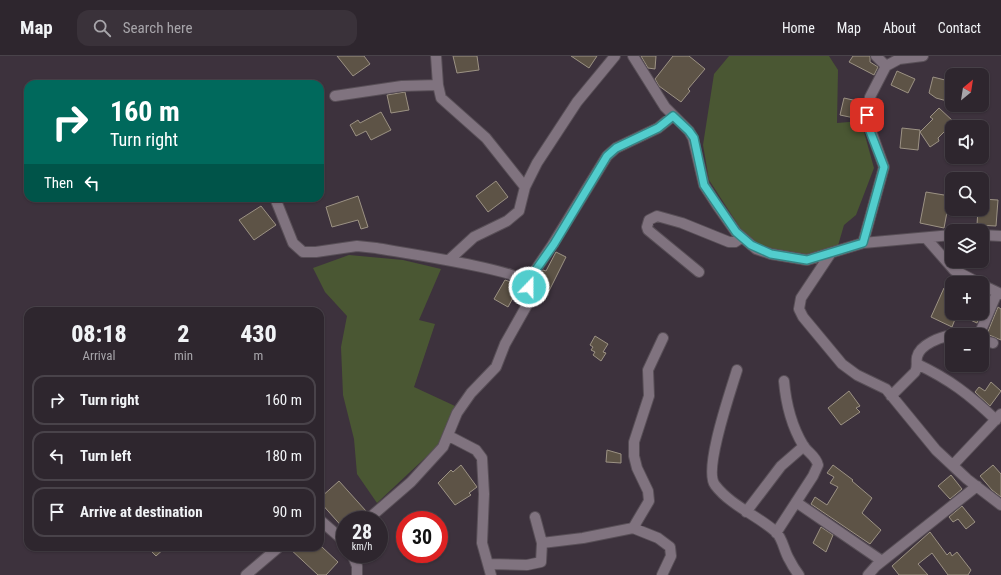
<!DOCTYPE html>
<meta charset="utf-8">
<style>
body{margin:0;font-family:"Roboto Condensed",sans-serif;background:#3a323a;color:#f1f3f6;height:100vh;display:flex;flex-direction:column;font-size:15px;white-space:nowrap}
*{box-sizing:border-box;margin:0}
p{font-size:13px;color:#a7a5aa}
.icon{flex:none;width:22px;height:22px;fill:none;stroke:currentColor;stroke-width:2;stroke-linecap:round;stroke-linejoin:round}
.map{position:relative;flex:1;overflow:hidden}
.sheet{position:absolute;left:24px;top:251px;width:300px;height:244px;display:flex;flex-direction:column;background:#2e262e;border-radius:12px;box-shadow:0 1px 3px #0004,0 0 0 1px #49434a}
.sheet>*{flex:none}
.hud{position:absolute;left:24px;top:24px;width:300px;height:122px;border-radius:12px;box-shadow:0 1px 3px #0004,0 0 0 1px #49434a;background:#00695c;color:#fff;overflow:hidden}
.needle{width:26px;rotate:30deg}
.controls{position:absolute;left:945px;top:12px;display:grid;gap:8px}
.controls a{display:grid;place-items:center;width:44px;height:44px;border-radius:8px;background:#2e262e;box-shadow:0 1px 3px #0004,0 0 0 1px #49434a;font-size:20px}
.speed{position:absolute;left:336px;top:455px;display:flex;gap:8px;font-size:20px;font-weight:700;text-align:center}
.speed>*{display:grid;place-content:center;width:52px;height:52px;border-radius:50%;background:#2e262e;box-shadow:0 1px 3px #0004,0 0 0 1px #49434a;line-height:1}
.speed small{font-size:10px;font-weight:400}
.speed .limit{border:6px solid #d22;background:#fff;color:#111}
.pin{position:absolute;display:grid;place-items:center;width:34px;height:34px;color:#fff;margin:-17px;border-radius:8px;box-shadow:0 2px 6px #0006}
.me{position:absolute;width:44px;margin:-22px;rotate:22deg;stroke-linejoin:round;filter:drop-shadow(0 0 3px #0008)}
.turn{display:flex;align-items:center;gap:14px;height:84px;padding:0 20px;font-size:18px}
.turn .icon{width:52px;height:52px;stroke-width:2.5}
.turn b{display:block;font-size:28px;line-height:34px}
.then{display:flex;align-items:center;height:38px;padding:0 20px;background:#0003;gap:8px;font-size:15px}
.eta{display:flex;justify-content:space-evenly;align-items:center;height:68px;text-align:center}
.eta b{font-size:24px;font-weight:800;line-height:28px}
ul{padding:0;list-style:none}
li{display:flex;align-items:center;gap:12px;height:50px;margin:0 8px 6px;padding:0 12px;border:2px solid #49434a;border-radius:12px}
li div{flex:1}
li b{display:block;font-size:15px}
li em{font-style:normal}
header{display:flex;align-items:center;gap:24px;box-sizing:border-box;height:56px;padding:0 20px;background:#2e262e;border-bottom:1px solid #49434a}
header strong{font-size:19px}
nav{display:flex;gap:22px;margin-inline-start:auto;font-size:14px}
.search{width:280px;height:36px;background:#3a323a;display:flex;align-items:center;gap:10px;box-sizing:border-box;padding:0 14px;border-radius:12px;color:#a7a5aa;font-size:15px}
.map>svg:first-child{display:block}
</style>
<header>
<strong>Map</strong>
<div class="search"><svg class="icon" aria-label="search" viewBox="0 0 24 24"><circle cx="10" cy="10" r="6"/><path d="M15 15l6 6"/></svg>Search here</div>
<nav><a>Home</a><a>Map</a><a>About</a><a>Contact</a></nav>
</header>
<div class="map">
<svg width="1001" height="519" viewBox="0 0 1001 519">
<rect width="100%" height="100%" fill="#3d323d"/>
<path fill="#4a5733" d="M729,0H829L838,14L837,67L861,65L874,112L856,159L844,169L837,193L813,202L773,195L746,181L709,124L703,89L714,18Z
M349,199L403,204L441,213L419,264L435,268L414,331L455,350L442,386L377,447L357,418L354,383L343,339L341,291L347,260L325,236L313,212Z"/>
<path fill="#5d5346" stroke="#9c9284" d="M337,0H364L370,8L353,20Z
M453,0H477L479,14L457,17Z
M571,0H597L589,12Z
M641,0H656L655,13L648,12Z
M673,0H689L705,13L688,33L690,35L681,46L659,30L655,23Z
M853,0H870V6L878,11L874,19L849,6Z
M897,15L915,23L908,37L891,29Z
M933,21L945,24V26L951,27L947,45L936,42L929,37Z
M405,36L409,54L391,57L387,39Z
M844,42L862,46L859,63L840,59Z
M939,52L954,66L938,82L939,85L930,91L920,76L933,63L930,61Z
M381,56L391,74L371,84L366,75L356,80L350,69L358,64L360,67Z
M902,72L920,74L918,94L900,92Z
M496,125L508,141L488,156L476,140Z
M926,136L950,140L944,172L920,167Z
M358,140L368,171L361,173L358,164L332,171L326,151Z
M982,143L998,144L996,170L977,169L978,153H982Z
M261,150L276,169L254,184L239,164Z
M556,196L566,201L544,245L534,239L535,228L543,214L546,215Z
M505,224L520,229L508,251L494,243Z
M944,232L952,235V257H981L977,267L957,258L952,271L931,261Z
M998,251L1001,253V284L987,278Z
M595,280L608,288L603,296L606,297L601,305L593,299L595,296L591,294L593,291L590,289Z
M991,326L1001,335L990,350L975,336L979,331L985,335Z
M849,335L860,350L856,352L860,356L841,369L828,352Z
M607,394L621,398V407L606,406Z
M461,409L477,431L469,437L471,439L455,449L438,427L451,414L453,416Z
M833,409L853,424L852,425L872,442L862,457L881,474L870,488L811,448L815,441L827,449L838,431L830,427L834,421L827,417Z
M993,409L1001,418V441L992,434L980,420Z
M951,419L962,433L950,443L938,430Z
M339,425L366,455L356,464H345V474L320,446V442Z
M962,450L975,466L966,473L958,463L953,466L949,461Z
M821,471L833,479L826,496L813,487Z
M930,476L947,499L950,496L952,500L957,496L971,514L968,519H948L932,497L918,508L928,519H899L892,510Z
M147,491H166L156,500Z
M288,491H322L338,506L326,519H318Z"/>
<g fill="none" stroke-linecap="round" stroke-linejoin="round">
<g stroke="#584f57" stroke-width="12">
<path id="street" d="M436,0L438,29L441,42L486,82L525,131
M633,0L665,51L689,75L693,82L704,129L717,149L736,176L756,193L771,198L807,204L863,187L952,179
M876,0L886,10
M335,40L402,30L438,29
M275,142L293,187L303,196H316L357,190L376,192C397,196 522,214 529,228L527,249L505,288L496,311L471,337L457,357L443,391L411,426L367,464
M982,179L1001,180
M926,182L954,214L979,227
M863,187L884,111L867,64L870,41L886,10L899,3L923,0
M831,197L801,242L799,253L803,261L842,308L857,319L886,333L936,394L967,423L1001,449
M449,204L474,181L507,165L519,155L525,131L537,107L577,46L615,0
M699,216L648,174L647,171L649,164L657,160L682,167L729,186H735L741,182
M528,225L553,188L607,100L616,92L658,72L673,60
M982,229L1001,238
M979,279L997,237
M982,284L993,287
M917,308C949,323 970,339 996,364
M737,314C731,334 703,414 715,429C731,450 757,459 776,476C783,483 784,495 789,503C792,509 795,514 799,519
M891,340L915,316C918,311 916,307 917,301C920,288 941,281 952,279
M449,380L476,394L482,402L484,438L482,487L491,519
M953,409L1001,358
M796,446L882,505
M746,456L781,410L804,390
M320,464L344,485
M633,472L649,445L648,435L637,412L634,400V386L649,340L648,314L663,282
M776,477L813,420L818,409C816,400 807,396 803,389C791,369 786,348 784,325
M542,487L583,482L633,472L658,482L670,491L671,500L662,519
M352,498L357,510V519
M489,508L527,509L541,506L542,487L535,461
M246,519L279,491
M868,519L876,510L977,430"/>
</g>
<use href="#street" stroke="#80737f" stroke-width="10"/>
</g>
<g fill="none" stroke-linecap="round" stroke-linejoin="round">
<g stroke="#358585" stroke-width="10">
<path id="route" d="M529,231L528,225L554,188L607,100L616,92L658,72L673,60L689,75L694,82L704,129L736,176L751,189L771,198L807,204L863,187L884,111L870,75L867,59"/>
</g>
<use href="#route" stroke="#52cdcd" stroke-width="7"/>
</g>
</svg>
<div class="controls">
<a><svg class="needle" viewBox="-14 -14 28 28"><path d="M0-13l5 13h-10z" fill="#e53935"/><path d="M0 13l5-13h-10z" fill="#a7a5aa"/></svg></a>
<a><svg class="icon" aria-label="sound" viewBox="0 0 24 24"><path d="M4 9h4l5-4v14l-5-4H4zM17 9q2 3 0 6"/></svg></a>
<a><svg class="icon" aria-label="search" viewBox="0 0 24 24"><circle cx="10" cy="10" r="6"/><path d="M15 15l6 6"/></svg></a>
<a><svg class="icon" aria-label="layers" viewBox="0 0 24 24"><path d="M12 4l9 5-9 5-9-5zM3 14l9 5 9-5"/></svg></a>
<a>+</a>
<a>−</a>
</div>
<div class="speed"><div>28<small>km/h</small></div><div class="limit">30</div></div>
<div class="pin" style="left:867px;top:59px;background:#d93025"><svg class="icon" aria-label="arrive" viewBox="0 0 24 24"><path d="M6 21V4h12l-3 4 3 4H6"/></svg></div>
<svg class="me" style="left:529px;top:231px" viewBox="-20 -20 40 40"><circle r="17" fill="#52cdcd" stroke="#fff" stroke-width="3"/><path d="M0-11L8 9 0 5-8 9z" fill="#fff"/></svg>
<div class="hud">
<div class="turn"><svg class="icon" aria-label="right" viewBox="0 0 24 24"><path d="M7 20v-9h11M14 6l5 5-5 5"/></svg><div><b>160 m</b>Turn right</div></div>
<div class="then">Then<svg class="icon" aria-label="left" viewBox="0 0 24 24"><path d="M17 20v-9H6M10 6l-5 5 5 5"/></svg></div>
</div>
<section class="sheet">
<div class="eta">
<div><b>08:18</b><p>Arrival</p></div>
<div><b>2</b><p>min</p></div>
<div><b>430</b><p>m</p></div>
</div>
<ul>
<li><svg class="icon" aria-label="right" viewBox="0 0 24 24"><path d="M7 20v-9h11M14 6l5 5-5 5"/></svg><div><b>Turn right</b></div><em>160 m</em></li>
<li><svg class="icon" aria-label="left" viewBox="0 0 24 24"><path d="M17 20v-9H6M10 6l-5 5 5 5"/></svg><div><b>Turn left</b></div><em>180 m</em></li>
<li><svg class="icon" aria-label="arrive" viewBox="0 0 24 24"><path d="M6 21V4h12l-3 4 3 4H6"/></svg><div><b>Arrive at destination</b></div><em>90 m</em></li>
</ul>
</section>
</div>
